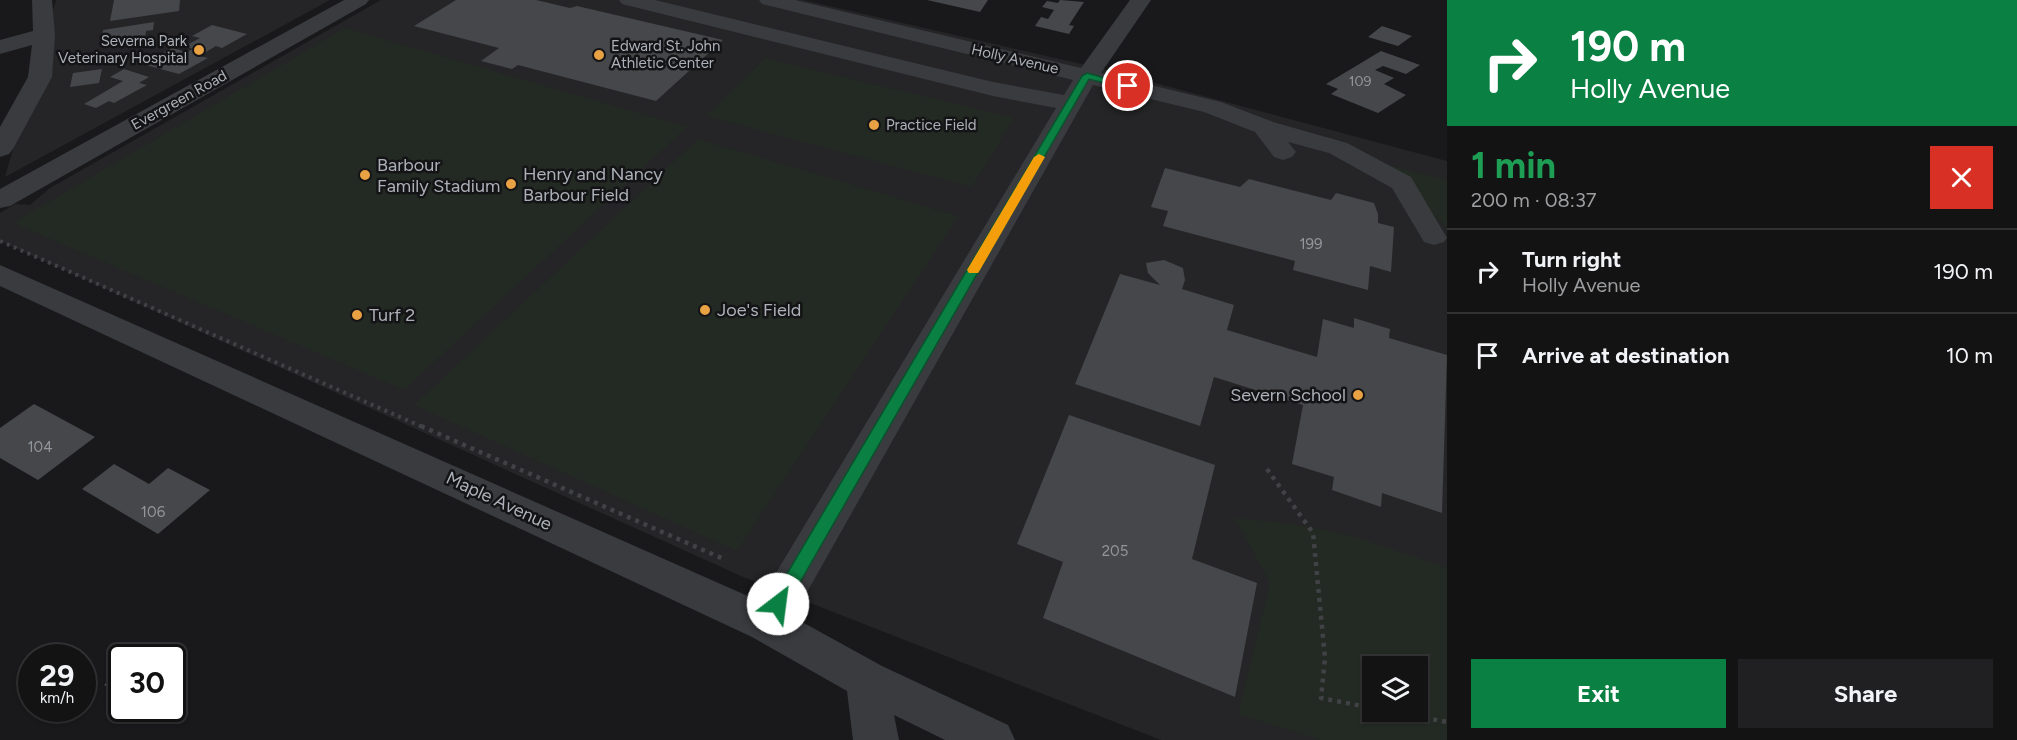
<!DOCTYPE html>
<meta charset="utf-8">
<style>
body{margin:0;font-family:Figtree,sans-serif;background:#202022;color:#f1f3f6;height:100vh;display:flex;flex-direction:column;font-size:22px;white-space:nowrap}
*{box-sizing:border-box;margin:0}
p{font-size:20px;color:#9d9ea0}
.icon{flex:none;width:33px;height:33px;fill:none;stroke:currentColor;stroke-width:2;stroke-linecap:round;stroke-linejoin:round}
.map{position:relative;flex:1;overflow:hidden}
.drawer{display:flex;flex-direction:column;background:#131314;width:570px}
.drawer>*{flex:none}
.top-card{background:#0b8043;color:#fff;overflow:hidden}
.buttons{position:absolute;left:1362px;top:656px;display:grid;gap:12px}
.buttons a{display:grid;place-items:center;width:66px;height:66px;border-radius:0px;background:#131314;box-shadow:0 2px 4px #0004,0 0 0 2px #323234;font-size:30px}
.speed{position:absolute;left:18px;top:644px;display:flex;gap:12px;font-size:30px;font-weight:700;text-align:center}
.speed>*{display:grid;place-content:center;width:78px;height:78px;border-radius:50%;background:#131314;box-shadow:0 2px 4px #0004,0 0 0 2px #323234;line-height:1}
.speed small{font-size:15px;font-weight:400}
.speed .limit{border:3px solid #111;border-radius:9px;background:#fff;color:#111}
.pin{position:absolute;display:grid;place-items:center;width:51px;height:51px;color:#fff;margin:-26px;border:3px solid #fff;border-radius:50%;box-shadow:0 2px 6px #0007}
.me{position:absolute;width:66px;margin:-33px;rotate:30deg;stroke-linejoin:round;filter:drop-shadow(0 0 4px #0008)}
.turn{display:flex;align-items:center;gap:21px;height:126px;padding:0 24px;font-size:27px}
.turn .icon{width:78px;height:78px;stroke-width:2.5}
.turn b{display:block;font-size:42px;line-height:51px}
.round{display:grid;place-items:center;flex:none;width:63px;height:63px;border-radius:0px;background:#202022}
.summary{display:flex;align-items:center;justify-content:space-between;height:102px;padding:0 24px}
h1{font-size:36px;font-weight:700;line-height:45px;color:#1e9e55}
.button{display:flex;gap:12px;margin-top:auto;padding:12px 24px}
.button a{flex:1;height:69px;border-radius:0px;background:#0b8043;color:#fff;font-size:24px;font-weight:700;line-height:69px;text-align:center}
.button a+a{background:#202022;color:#f1f3f6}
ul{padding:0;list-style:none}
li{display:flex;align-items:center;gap:18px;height:84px;padding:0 24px;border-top:2px solid #323234}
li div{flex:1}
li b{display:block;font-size:22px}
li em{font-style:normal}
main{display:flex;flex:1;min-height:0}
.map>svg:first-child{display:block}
</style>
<main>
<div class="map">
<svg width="1447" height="740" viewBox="0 0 1447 740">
<rect width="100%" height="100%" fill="#19191b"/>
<path fill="#252527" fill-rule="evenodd" d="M56,0H330L5,177Z
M381,0H803L1103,69L1447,161V740H1161L741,576L0,241V213L15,204L30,205L50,188ZM1372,666H1418V711H1372Z"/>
<path fill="#232a23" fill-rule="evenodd" d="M345,28L687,127L404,390L13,223Z
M765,58L1014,118L972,187L706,116Z
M698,139L958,216L737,551L414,405Z
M1376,162L1447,180V227Z
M1235,518L1292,524L1353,536L1447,568V740H1321L1238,714L1270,583ZM1372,666H1418V711H1372Z"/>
<path fill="#46474a" d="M114,0H180L179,11L110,21Z
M456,0H536L570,8L577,6L723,40L656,101L518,65L512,69L481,61L499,48L414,26Z
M927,0H988L980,12Z
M1060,0L1084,2L1069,25L1074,26L1069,34L1035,26L1041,17L1048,19L1054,10L1042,7L1047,1L1058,3Z
M154,22L153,30L146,31L145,38L134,40L133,43L101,45L103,30Z
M212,25L247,34L222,48L216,46L199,56L208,58L179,74L142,64L172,48L186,52L193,49L185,46L200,38L192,36Z
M1382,26L1412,36L1398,46L1368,37Z
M1381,51L1420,65L1406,74L1383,66L1375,70L1394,78L1384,84L1406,95L1378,113L1331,94L1338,89L1326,84Z
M102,69L99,83L70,87L73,73Z
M124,69L149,77L139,83L147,85L114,103L109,101L96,108L84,104L123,81L110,77Z
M1165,168L1240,187L1249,179L1331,200L1336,193L1374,203L1378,214V223L1394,227L1391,272L1370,266L1368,290L1293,270L1295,261L1163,226L1168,211L1151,207Z
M1164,260L1183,268L1185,280L1182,289L1234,305L1227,330L1317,357L1323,319L1354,328V318L1390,329L1389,338L1447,355L1442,513L1382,493L1381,507L1332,490L1334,477L1292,464L1303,405L1214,377L1200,426L1075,384L1120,274L1160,285L1148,273L1146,263Z
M34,404L95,437L38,480L0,458V428Z
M1069,415L1215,465L1192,559L1257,583L1235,697L1043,618L1063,562L1017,544Z
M114,464L149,484L168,468L210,490L158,534L82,489Z
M145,645L167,657H132Z
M122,667V695L104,685Z"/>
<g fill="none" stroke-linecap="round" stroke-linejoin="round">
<path stroke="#404246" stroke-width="4" stroke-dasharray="3 4.5" stroke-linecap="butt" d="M0,241L425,428"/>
<path stroke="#404246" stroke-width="4.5" stroke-dasharray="4 5" stroke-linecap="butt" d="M421,426L726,560
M1267,469L1313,533L1325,658L1321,698L1372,708
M1389,711L1447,722"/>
<path fill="#3a3b3f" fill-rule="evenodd" d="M32,0H52L55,35L52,77L13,149L9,154L0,157V127L28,77L32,45L0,54V40L33,31Z
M344,0H369L366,4L10,206L0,208V189Z
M619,0H655L993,82L1064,95L1073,80L762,4L759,0H795L1081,68L1130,0H1151L1101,73L1221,102L1273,122L1347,143L1411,177L1447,238L1444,242L1434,245L1424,242L1392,188L1329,153L1288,142L1296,152L1292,157L1283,160L1274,157L1255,132L1204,112L1093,85L793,617L882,666L1008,725L1015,740H945L894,715L899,740H853L847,691L752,637L0,286V265L759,601L1056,108L993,96L622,4Z"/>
</g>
<path fill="#0b8043" stroke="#07532c" stroke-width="1.5" d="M1087,73L1133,86L1128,89L1089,79L784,610L778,612L772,610L770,604L772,599L1082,76Z"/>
<path fill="#f59e0b" d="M1039,154L1045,157L980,270L978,273H969L967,270L1034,157Z"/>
<g fill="#e8a143" stroke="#141416" stroke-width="2">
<circle cx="199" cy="50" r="6"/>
<circle cx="599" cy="55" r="6"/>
<circle cx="874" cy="125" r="6"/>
<circle cx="365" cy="175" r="6"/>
<circle cx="511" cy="184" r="6"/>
<circle cx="705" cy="310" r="6"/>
<circle cx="357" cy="315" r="6"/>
<circle cx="1358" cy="395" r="6"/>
</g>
<g text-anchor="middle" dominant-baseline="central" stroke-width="5" stroke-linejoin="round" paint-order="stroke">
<g font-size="14" fill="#92969d">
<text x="1360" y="81">109</text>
</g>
<g font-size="15" fill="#acb1b9" stroke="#141416" text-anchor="start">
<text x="187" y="41" text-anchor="end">Severna Park<tspan x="187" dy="17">Veterinary Hospital</tspan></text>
<text x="611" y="46">Edward St. John<tspan x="611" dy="17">Athletic Center</tspan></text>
<text x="886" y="125">Practice Field</text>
</g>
<g font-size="15" fill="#acb1b9" stroke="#141416">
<text transform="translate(1015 59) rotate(13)">Holly Avenue</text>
<text transform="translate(179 100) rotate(-29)">Evergreen Road</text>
</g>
<g font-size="15" fill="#92969d">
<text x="1311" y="244">199</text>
<text x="40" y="447">104</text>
<text x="153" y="512">106</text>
<text x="1115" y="551">205</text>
</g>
<g font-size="18" fill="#acb1b9" stroke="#141416" text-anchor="start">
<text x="377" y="165">Barbour<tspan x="377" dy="21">Family Stadium</tspan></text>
<text x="523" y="174">Henry and Nancy<tspan x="523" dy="21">Barbour Field</tspan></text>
<text x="717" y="310">Joe's Field</text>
<text x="369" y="315">Turf 2</text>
<text x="1346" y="395" text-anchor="end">Severn School</text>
</g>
<g font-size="18" fill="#acb1b9" stroke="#141416">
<text transform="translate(499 501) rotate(25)">Maple Avenue</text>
</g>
</g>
</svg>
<div class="buttons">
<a><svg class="icon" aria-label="layers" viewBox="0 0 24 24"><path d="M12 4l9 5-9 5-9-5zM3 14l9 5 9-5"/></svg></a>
</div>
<div class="speed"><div>29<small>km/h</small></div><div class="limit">30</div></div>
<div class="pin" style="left:1128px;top:86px;background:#d93025"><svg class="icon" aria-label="arrive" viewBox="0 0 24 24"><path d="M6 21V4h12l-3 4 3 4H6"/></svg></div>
<svg class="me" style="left:778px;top:604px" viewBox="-20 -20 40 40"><circle r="19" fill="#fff"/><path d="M0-13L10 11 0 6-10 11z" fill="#0b8043"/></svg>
</div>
<section class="drawer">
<div class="top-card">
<div class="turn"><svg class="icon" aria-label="right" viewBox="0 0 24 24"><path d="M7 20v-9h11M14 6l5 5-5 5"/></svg><div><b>190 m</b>Holly Avenue</div></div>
</div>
<div class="summary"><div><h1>1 min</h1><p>200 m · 08:37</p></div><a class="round" style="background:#d93025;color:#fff"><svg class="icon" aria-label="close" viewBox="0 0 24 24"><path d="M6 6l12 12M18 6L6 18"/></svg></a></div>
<ul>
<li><svg class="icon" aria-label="right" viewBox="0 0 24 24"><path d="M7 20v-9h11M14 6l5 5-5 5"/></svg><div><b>Turn right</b><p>Holly Avenue</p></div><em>190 m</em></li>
<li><svg class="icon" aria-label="arrive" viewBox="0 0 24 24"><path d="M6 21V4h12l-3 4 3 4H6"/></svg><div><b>Arrive at destination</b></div><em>10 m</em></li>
</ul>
<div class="button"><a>Exit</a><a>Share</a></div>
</section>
</main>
